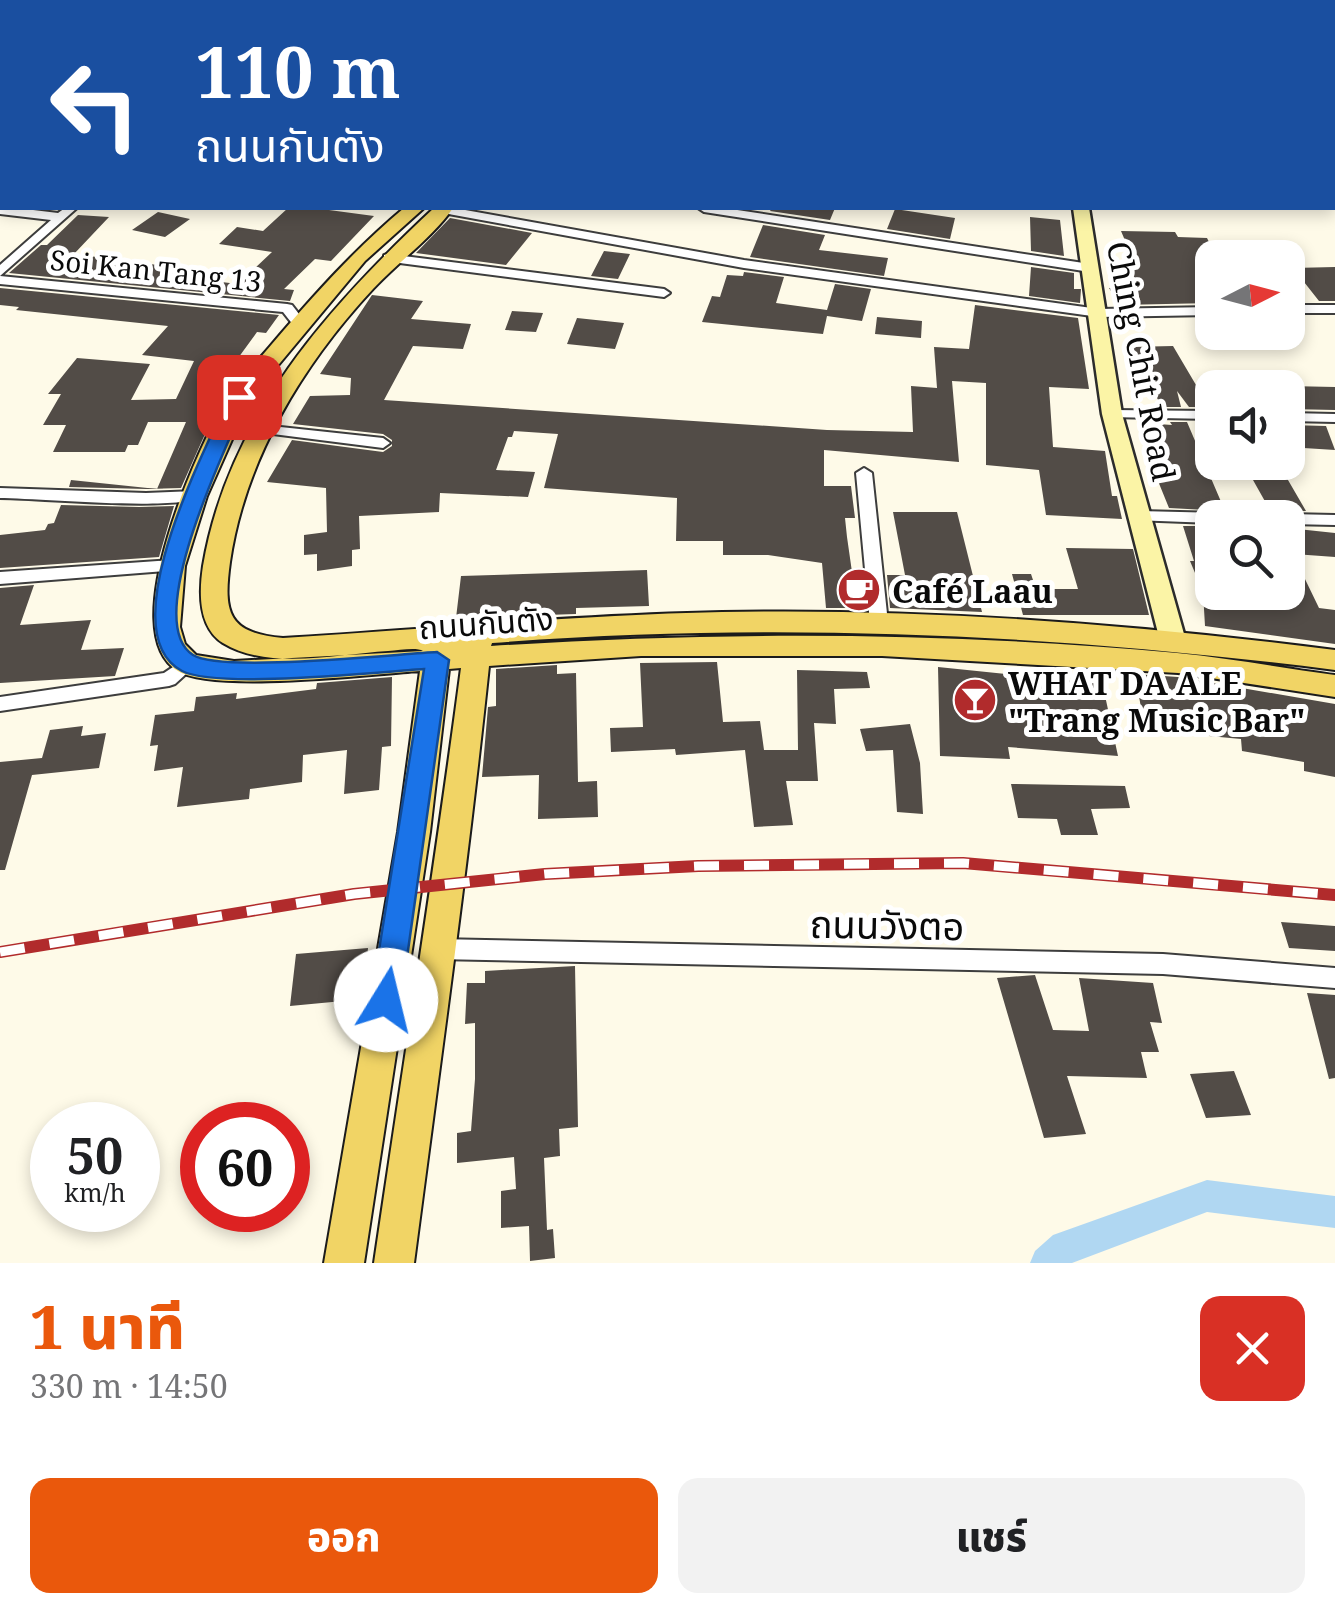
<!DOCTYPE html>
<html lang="th">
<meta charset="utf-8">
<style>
body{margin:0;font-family:"Noto Serif","Noto Sans Thai",serif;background:#f2f2f2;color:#202124;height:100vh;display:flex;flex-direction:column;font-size:38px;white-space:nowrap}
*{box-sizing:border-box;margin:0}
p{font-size:32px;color:#757577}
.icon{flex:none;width:55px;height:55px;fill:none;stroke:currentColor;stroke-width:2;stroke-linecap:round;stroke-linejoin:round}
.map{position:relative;height:1263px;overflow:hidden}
.drawer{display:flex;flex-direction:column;background:#fff;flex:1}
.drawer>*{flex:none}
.top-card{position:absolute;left:0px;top:0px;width:1335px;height:210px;box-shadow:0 5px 15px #0003;background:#1a4fa0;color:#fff;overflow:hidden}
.needle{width:65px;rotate:84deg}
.tools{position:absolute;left:1195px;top:240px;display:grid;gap:20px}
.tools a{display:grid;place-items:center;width:110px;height:110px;border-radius:20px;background:#fff;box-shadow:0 5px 15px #0003;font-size:50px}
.speed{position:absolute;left:30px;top:1102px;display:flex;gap:20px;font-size:50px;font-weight:700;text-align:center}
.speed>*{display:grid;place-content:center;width:130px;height:130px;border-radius:50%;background:#fff;box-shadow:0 5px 15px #0003;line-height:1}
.speed small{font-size:25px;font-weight:400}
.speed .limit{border:15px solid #d22;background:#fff;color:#111}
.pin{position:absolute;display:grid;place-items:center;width:85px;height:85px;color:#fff;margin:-42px;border-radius:20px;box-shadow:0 5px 15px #0006}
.me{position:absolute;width:110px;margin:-55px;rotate:9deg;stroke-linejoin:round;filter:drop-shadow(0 0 8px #0008)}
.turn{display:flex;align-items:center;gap:35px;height:210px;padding:0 30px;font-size:45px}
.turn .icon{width:130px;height:130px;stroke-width:2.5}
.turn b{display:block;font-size:70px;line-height:85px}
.round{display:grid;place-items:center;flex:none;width:105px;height:105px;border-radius:20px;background:#f2f2f2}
.head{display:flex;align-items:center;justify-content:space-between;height:170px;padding:0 30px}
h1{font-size:60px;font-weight:800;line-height:75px;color:#ea580c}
.action{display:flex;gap:20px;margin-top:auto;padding:20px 30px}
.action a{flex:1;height:115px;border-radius:20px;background:#ea580c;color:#fff;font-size:40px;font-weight:800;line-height:115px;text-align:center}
.action a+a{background:#f2f2f2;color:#202124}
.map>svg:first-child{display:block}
</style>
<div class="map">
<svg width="1335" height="1263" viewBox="0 0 1335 1263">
<rect width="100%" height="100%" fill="#fefae8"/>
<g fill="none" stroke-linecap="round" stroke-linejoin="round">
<path fill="#b0d7f2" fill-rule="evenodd" d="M1207,1180L1335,1196V1228L1207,1212L1072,1263H1030L1035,1251L1053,1235Z"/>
<path fill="#b0d7f2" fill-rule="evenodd" d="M94,0H114V2H95Z"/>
</g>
<path fill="#524c47" d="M288,208H332L329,210L374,216L331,261L315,259L284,289L294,290L290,301L9,273L41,245H47L78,215L109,217L74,254L188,269L180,277L238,284L272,252L219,244L237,227L263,231Z
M772,208H835L830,220L770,211Z
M895,209L955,218L950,239L887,229Z
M158,212L190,219L165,237L132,230Z
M1030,217L1060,220L1064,256L1031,251Z
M450,218L532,233L506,265L416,253Z
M763,225L825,235L819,250L888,258L884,276L750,257Z
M1121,231L1175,232L1178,237L1207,238L1212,248V303L1120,305L1109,288L1130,287L1119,264H1135Z
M604,251L630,254L618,279L591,276Z
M1031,267L1074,273V289H1081L1080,303L1029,296Z
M1335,267V301H1319L1293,268Z
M744,272L784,277L776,303L827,310L835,284L871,289L862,321L827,316L823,334L702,322L712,296L720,297L727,275L743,276Z
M0,288L279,315L266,333L257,332L233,365L223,364L207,398H221L181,488L146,489L69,487L71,480L157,489L186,422H148L138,445H128L125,452H53L66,425H43L61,394H48L77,358L150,364L131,400L176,399L194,361L142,355L168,326L16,310L19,307L0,305Z
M372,295L423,301L411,319L471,324L463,349L413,346L384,400L827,430L913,432L911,386L937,388L934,347L969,349L975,305L1078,318L1089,389L1049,387L1053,447L1105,451L1112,496H1117L1122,519L1046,515L1039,470L986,465V383L952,381L959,462L824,450V486H851L855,518H845L847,537L852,572L862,573L865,608H826L822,563L768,555H723V541H676L677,498L544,488L558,434L514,431L512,437H508L496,470L535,472L528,497L440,493L439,512L359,516L360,549L352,550V566L317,571V554L304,555V535L327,532L326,488L267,482L292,440L383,452L392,446V440L383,434L293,424L310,396L350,395L351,378L320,374Z
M512,311L543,313L536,332L505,330Z
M877,317L922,321L921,338L875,334Z
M577,318L624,323L615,349L567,344Z
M1173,346L1196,385L1212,384V407H1189L1177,391L1181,407H1162L1129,347Z
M1288,386L1335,387V410L1288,409Z
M1170,422H1187L1225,511L1169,508L1158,481H1172L1144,423L1172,425Z
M1288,425L1326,426L1335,450L1288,447Z
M1277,462L1288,480L1306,511L1271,512L1244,464Z
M61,505L139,507L174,506L159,557L0,568V535L45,530L48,524L54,523Z
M893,512H957L982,612L890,608L887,575H905Z
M1183,526H1212V592H1288V544L1319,608L1335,610V644L1205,626L1203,592L1190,561H1194Z
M1288,528L1335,533V557L1294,554Z
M1066,548L1133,549L1149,615H1023L1012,574H1031L1036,589H1078Z
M647,570L649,606L576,608V614L456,618L461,576Z
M34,585L20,625L91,620L81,650L124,648L115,676L0,683V588Z
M717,662L723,722L760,721L764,750H798L797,670L867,672L870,688L834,689L836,724L814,723L818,781H786L793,825L754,827L745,750L676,755L675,749L611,752L610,728L643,727L640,663Z
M557,665V674L576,673L578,782L597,781L598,817L538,819L539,775L482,777L488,707L496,706V669Z
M938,667L1083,682L1082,676L1101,677L1118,756L1008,747L1010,759L940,756Z
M1135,674L1178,677L1335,704V777L1304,771V762L1242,751L1241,739L1145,730Z
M392,677L391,746L382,747L379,790L344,794L347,750L303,755L302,782L250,789L249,799L177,807L183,767L154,771L158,745L150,746L155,715L194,711L196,697L237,693L236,699L316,689L317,683Z
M910,724L920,763L923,814L897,812L893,750L866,751L860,729Z
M83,726L81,736L106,733L99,768L32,775L5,870H0V762L42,758L50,730Z
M1011,784L1125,786L1130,808L1091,809L1098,835H1061L1057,819L1018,818Z
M1281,922L1335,926V951L1289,948Z
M368,948L364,999L290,1006L296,954Z
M575,966L578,1127L559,1129L560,1156L544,1158L547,1230L553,1229L555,1258L530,1261L529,1226L501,1228V1191L516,1189L514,1157L457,1163V1133L471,1131L475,1079V1023L465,1024L467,983H485V971Z
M1035,975L1053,1030L1089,1031L1079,978L1153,983L1162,1023L1150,1022L1159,1052H1141L1147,1078L1067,1076L1086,1134L1044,1138L997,978Z
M1307,993L1335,995V1078L1329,1079Z
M1234,1071L1251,1115L1206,1118L1190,1074Z"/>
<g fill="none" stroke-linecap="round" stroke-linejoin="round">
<g stroke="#3d3d3d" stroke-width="4">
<path id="street" d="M768,0H776L777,2H768Z
M968,0H1004V1L971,2Z
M2,49V55L0,56V50Z
M0,206L58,213L65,208H77L0,276V265L51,220L0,214Z
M438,208H454L744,260L1099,309L1212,307V315L1099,317L744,268L443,213L439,212Z
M698,208H724L1090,264L1096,268L1090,272L704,212Z
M388,254L664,289L670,293L664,297L384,261V255Z
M0,276L287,304L292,305L306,323L299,327L294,326L283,312L0,284Z
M1288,305H1335V313H1288Z
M1112,410L1212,411V419L1107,417V411Z
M1288,413L1335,414V422L1288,421Z
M262,425L383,438L390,443L383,448L257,432V426Z
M864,468L872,473L888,623L879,629L870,623L856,473Z
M0,488L146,493L195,491L203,496C182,512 36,498 0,498Z
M1139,511L1221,513L1229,518H1212V523L1133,520L1131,516Z
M1288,514L1335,515V525L1288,524V518H1281Z
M172,560L180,566L178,570L0,584V572Z
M188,657L197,664L175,684L169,686L0,711V697L164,673Z
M437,939L1163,954L1335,968V988L1163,974L437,959L429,956L426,949L429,942Z"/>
</g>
<g stroke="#2c2c2c" stroke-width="5">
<path id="secondary" d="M994,0H1006L1007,2H995Z
M1073,208H1089L1122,414L1186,641L1182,647H1164L1160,641L1102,414Z"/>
</g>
<g stroke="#1b1b1b" stroke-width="4">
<path id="primary" d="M404,208H424L365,261L250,399L207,496L185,566L180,627L185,644L196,655L234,661L423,651C417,647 400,650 388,651C338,654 269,671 223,643C198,627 199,592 203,566C228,418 328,307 434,208H453C433,237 398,262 373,289C303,364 245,459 230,562C223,613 228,633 283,638C429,629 575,615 722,612C927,608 1132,624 1335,650V670C1054,634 774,621 492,643L491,646C719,631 949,632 1177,653C1229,658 1282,668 1335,675V697L1178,673L882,656H641L489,666C468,866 440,1064 414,1263H374C403,1065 435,867 461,668L449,669L430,832L364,1263H324L398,832L420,671C373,674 214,693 178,671C113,632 199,445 228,396C240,378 258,361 272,344C315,294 354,250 404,208Z"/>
</g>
<use href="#street" fill="#fff" fill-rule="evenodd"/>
<use href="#secondary" fill="#fbf4a6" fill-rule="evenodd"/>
<use href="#primary" fill="#f1d465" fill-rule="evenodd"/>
<g stroke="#b12b2c" stroke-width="12">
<path id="rail" d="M0,952L354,894L545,874L698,866L963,863L1335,895"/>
</g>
<use href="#rail" stroke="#fff" stroke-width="9" stroke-dasharray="25" stroke-linecap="butt"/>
</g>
<path fill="#1a73e8" stroke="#114b97" stroke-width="2.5" d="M239,391L248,397C229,441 140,621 193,655C221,673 395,654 437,652L449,660L401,1000L396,1010L386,1014L376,1010L371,1000L424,669C377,672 217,689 182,671C109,632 206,448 229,397Z"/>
<defs>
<g id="cafe-disc" transform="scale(2.25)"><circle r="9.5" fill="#b12b2c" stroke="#fff"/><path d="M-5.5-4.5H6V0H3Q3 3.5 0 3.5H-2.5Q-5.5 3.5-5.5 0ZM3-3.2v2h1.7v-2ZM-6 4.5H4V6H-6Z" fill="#fff"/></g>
<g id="bar-disc" transform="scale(2.25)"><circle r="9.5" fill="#b12b2c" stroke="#fff"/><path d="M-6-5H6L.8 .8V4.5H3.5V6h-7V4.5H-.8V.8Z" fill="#fff"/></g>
</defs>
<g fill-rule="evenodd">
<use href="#cafe-disc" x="859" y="590"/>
<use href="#bar-disc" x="975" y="700"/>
</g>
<g text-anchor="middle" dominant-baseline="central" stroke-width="10" stroke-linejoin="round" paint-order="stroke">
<g font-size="28" fill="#0a0a0a" stroke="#fff">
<text transform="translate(156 270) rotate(6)">Soi Kan Tang 13</text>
</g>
<g font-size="32" fill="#0a0a0a" stroke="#fff">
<text transform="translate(1142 361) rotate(79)">Ching Chit Road</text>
<text transform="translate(486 622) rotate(-4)">ถนนกันตัง</text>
</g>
<g font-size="32" font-weight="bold" fill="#0a0a0a" stroke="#fff" text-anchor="start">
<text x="892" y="590">Café Laau</text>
<text x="1008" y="682">WHAT DA ALE<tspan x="1008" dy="37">"Trang Music Bar"</tspan></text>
</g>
<g font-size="38" fill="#0a0a0a" stroke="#fff">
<text transform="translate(887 924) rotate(1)">ถนนวังตอ</text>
</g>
</g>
</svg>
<div class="tools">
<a><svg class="needle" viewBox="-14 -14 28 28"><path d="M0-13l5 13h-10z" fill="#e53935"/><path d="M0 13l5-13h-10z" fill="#757577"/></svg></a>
<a><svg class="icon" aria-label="sound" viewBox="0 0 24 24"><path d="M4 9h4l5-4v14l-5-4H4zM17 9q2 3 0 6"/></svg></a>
<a><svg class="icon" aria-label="search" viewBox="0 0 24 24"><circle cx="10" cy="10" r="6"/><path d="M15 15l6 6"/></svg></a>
</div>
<div class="speed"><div>50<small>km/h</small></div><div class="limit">60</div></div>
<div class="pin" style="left:239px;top:397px;background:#d93025"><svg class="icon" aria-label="arrive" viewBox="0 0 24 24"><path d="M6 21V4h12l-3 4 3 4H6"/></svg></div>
<svg class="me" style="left:386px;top:1000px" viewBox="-20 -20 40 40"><circle r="19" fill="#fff"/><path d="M0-13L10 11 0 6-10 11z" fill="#1a73e8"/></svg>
<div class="top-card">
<div class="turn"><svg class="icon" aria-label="left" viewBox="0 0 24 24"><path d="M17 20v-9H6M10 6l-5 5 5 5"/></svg><div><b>110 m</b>ถนนกันตัง</div></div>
</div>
</div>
<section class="drawer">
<div class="head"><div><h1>1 นาที</h1><p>330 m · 14:50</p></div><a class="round" style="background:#d93025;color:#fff"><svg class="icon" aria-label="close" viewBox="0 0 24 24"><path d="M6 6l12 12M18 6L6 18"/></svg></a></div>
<div class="action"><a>ออก</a><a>แชร์</a></div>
</section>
